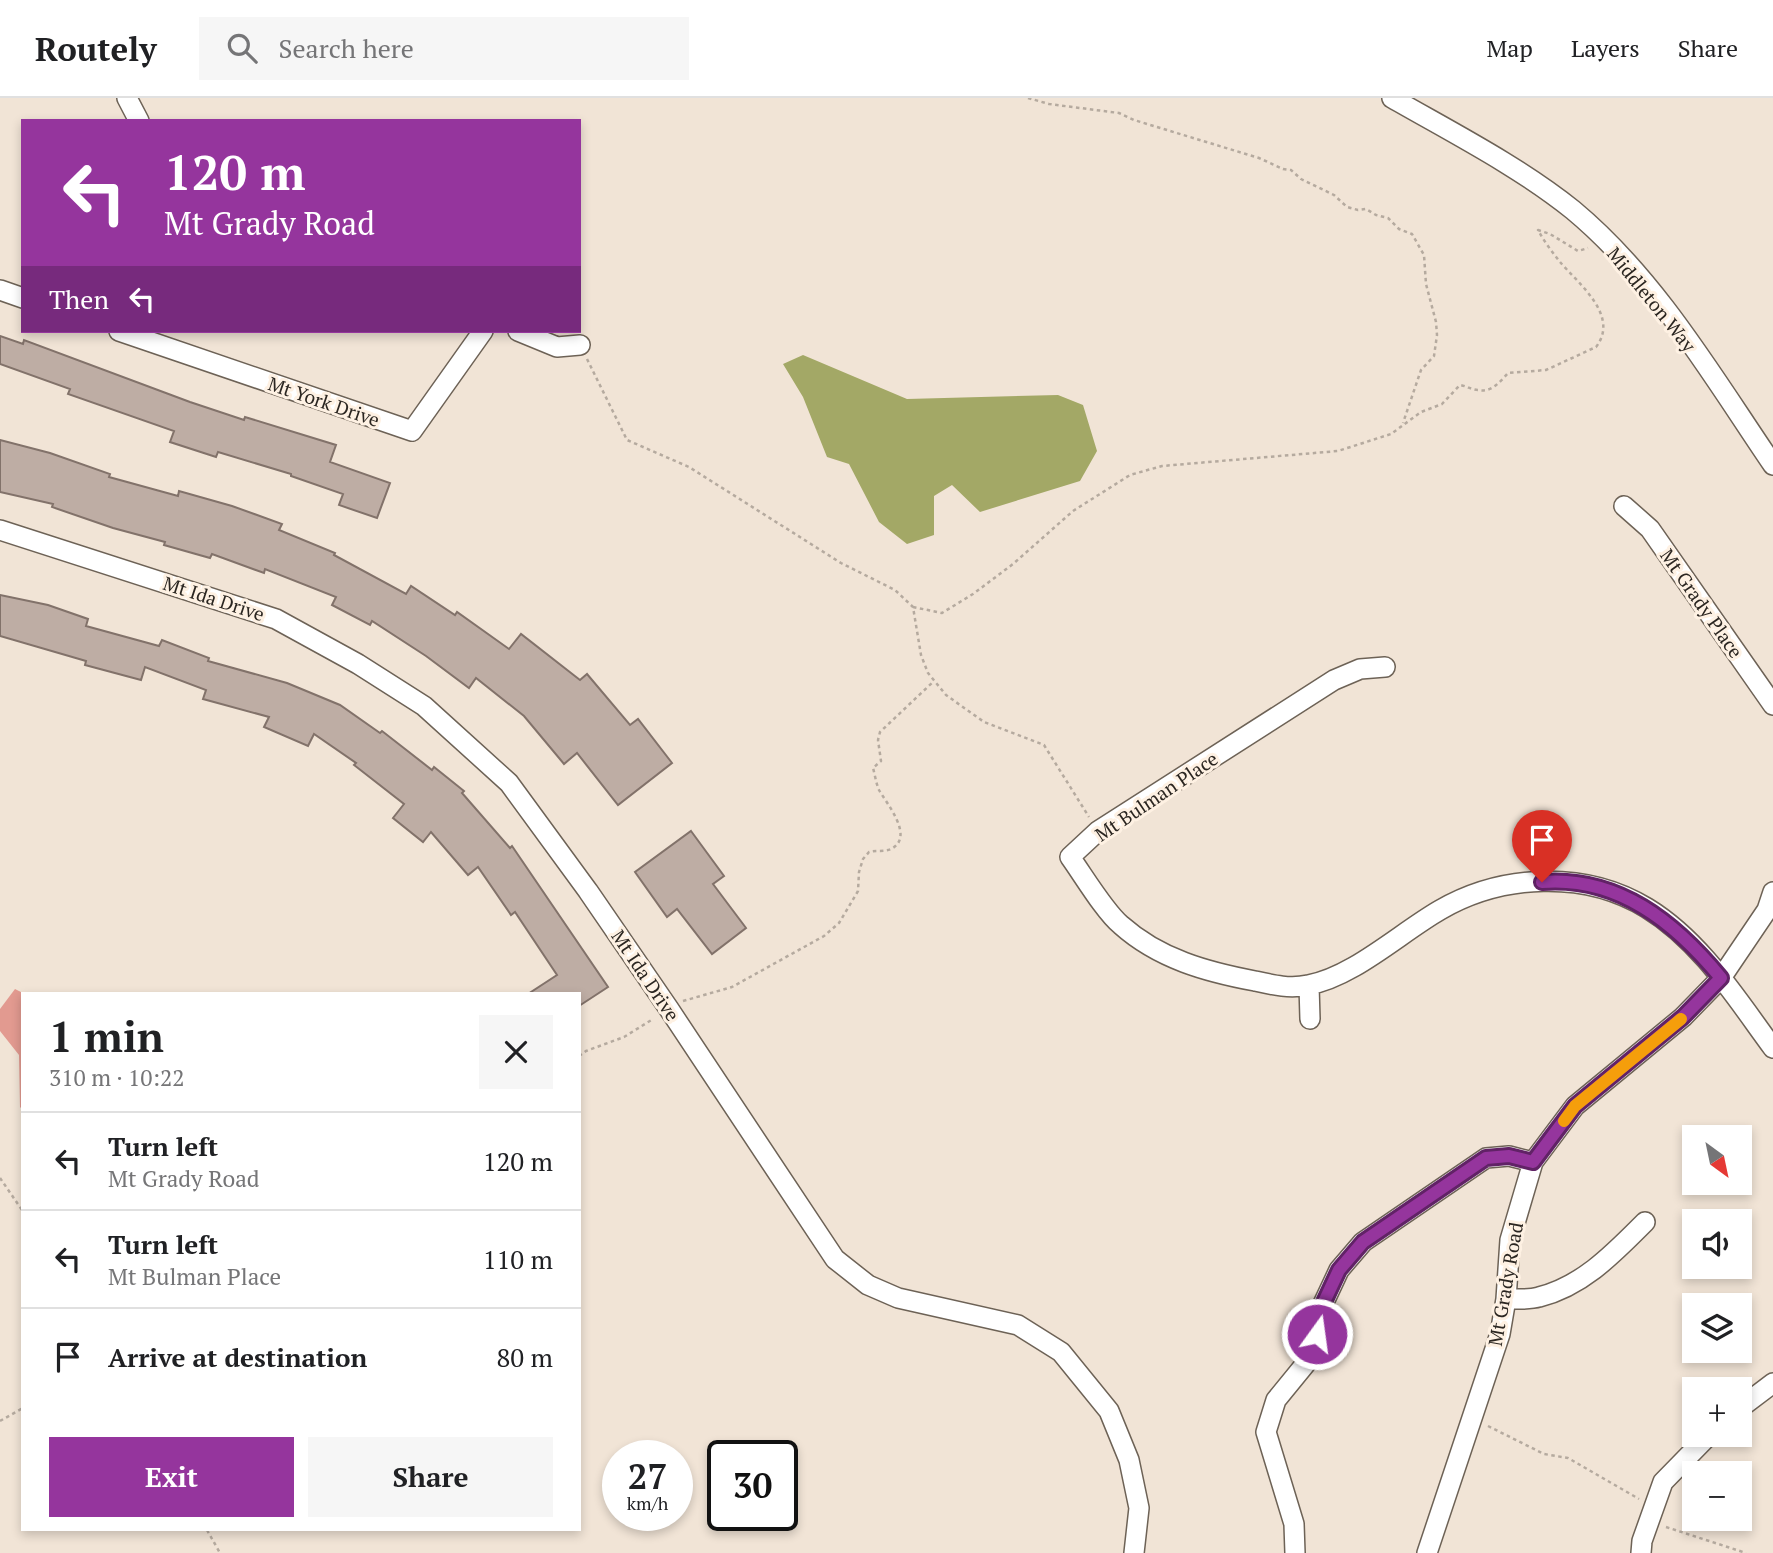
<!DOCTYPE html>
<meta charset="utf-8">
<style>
body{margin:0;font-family:"PT Serif",serif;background:#f6f6f6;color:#202124;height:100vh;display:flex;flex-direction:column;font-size:26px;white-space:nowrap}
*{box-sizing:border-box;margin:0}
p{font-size:23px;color:#757577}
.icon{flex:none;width:38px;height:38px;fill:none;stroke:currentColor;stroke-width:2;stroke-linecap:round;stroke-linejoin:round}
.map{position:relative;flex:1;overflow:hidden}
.sheet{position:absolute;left:21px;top:894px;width:560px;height:539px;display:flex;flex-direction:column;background:#fff;border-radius:0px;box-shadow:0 4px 10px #0003}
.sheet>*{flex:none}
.guide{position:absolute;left:21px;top:21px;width:560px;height:214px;border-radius:0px;box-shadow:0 4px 10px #0003;background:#95359d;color:#fff;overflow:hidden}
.needle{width:46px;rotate:147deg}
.fabs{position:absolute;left:1682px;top:1027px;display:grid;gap:14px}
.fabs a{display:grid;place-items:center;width:70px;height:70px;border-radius:0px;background:#fff;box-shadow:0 4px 10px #0003;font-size:35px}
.speed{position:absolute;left:602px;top:1342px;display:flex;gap:14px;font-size:35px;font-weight:700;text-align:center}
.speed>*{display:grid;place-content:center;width:91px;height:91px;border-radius:50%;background:#fff;box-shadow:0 4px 10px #0003;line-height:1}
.speed small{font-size:18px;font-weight:400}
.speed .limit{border:4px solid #111;border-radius:10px;background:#fff;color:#111}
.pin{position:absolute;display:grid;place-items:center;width:60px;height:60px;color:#fff;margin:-72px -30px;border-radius:50% 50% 50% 0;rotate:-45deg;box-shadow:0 0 7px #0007}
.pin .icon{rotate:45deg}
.me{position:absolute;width:77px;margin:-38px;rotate:14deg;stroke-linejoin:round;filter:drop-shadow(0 0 5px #0008)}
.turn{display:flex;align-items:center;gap:24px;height:147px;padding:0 28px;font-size:32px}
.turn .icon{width:91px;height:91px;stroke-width:2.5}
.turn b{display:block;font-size:49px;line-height:60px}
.then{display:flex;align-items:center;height:66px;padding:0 28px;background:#0003;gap:14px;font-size:26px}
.round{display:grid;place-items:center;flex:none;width:74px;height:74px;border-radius:0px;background:#f6f6f6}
.head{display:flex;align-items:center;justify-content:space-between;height:119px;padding:0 28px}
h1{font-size:42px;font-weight:700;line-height:52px}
.button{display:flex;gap:14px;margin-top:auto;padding:14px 28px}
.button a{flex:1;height:80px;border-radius:0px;background:#95359d;color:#fff;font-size:28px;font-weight:700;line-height:80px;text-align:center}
.button a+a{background:#f6f6f6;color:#202124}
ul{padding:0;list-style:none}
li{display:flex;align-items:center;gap:21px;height:98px;padding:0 28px;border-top:2px solid #e0e0e0}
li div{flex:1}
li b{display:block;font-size:26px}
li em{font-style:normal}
header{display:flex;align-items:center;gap:42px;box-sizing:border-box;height:98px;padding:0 35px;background:#fff;border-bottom:2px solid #e0e0e0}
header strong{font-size:33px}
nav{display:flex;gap:38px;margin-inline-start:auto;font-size:24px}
.search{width:490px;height:63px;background:#f6f6f6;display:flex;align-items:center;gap:18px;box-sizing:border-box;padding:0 24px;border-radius:0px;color:#757577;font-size:26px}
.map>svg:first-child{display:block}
</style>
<header>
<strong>Routely</strong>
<div class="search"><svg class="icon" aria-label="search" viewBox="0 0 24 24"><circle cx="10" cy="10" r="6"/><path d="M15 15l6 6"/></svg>Search here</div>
<nav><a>Map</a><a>Layers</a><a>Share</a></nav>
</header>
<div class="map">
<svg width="1773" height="1455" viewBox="0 0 1773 1455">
<rect width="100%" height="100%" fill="#f1e4d6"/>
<path fill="#e29a90" d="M15,891L25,896H23V1012L20,1009L19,957L0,933V911Z"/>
<path fill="#a3a866" d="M803,257L907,301L1058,297L1083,307L1097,353L1080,383L980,414L952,387L934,398V437L907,446L879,424L849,366L827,359L803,299L783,266Z"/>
<path fill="#beada4" stroke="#82726a" stroke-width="2" d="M0,238L23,246L24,242L190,304L244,322L245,319L336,347L330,364L390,385L377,420L339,407L343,396L291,378V376L218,354L216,359L170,344L174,333L68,296L70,291L0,266Z
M0,342L50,355L110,376L109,379L178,398L179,393L232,408L282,426L279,432L335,455L334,457L406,496L411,488L455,517L457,514L509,551L521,536L580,582L587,576L630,627L638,621L672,665L618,707L577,655L564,666L524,618L476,580L469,590L426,558L372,523L370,527L332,507L336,499L265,471L264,475L212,456L210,460L164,447L165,444L113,430L52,409L53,406L0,394Z
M0,497L48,507L88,521L86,528L159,548L162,542L209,560L208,563L287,585L340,607L380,635L382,633L432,672L434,669L464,693L462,695L510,750L512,748L608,889L579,908V896H528L557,877L515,814L511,817L478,769L468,777L431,734L423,744L393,720L404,706L354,667L356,665L314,636L308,648L264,629L269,619L203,601L206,592L145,569L141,582L85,567L86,563L0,538Z
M691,733L724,778L713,786L746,830L712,856L677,811L667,819L635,774Z"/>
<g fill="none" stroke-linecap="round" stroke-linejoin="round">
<g stroke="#6d6256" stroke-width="22">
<path id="minor" d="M127,0L139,23
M1392,0C1453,35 1518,68 1573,112C1656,181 1713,279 1773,367
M0,192L23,200
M119,233L412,333L483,233
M518,233L557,249L580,247
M1624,408L1650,431L1773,607
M0,432L276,521L358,566L424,608L509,685L588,793L669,911L835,1161L868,1187L898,1200L1018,1227L1061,1254L1109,1313L1129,1362L1139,1410L1134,1455
M1385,569L1360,571L1334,582L1098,733L1070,759C1083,777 1105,814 1121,827C1159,861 1207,874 1255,883C1273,887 1290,891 1308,887C1353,879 1400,835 1440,812C1502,776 1585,772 1647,810C1701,843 1736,900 1773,950
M1309,887L1310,921
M1506,1201C1517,1201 1529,1202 1539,1199C1583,1188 1614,1155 1645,1124
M1740,1310L1773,1285
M1295,1455L1294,1426L1266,1334L1276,1302L1316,1253L1317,1219L1339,1172L1363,1144L1486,1060L1509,1058L1533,1064
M1427,1455L1500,1236L1506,1201L1510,1142L1533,1064L1575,1008L1683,919L1721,880L1767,812L1773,794
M1641,1455L1642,1443L1663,1384L1709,1337"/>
</g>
<path stroke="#b5aa9f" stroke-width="2.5" stroke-dasharray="3.5 3.5" stroke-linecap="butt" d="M1028,0L1049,6L1119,15L1134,22L1259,60L1283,71L1291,72L1301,81L1334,97L1347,109L1358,112L1366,111L1376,117L1388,120L1399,131L1412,136L1424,157L1426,186L1436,224L1437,237L1434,258L1421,272L1403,325
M587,261L627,342L689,369L841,465L895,492L913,509L921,557L928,575L946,597L984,624L1044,647L1089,719
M913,509L942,515L973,496L1013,466L1073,413L1130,377L1162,368L1338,353L1391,336L1421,314L1442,306L1460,287C1467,288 1472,292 1478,292C1491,295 1500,284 1508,275L1546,272L1596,249C1620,218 1579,186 1560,164C1552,154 1544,143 1538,132L1550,136L1578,153L1588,150
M683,903L732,889L824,838L839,825L858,793L859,774L863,761L869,754C876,752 885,754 891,751C915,739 887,706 879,692C876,685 875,677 873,670L881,663L878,642L880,634L934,583
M579,958L586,953L624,939L653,921
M0,1080L22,1112L23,1123
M0,1323L23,1310
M1488,1328L1544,1356L1568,1360L1639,1401
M1666,1429L1746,1455
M207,1432L220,1455"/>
<use href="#minor" stroke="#fff" stroke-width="19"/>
</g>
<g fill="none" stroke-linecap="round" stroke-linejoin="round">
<g stroke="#612266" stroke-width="18">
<path id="route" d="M1317,1236V1219L1339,1172L1363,1144L1486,1060L1509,1058L1533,1064L1575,1008L1683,919L1721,880C1675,824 1618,778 1542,784"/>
</g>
<use href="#route" stroke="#95359d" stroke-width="12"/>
<path stroke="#f59e0b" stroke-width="12" d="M1564,1023L1575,1008L1681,921"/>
</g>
<g text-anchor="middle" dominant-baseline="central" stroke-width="6" stroke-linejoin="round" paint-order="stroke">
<g font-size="19" fill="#2b2621" stroke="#fef1e3">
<text transform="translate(1652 201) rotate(51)">Middleton Way</text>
<text transform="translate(324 303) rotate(19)">Mt York Drive</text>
<text transform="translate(214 500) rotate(18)">Mt Ida Drive</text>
<text transform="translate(1702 505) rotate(55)">Mt Grady Place</text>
<text transform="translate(1156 698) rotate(-34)">Mt Bulman Place</text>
<text transform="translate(646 877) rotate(56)">Mt Ida Drive</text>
<text transform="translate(1505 1186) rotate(-80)">Mt Grady Road</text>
</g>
</g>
</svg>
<div class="fabs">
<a><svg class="needle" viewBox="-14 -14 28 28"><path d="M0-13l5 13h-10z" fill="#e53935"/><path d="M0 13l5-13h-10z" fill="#757577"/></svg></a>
<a><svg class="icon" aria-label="sound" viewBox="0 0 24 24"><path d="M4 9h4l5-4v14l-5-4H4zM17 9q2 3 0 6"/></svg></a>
<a><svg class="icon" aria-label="layers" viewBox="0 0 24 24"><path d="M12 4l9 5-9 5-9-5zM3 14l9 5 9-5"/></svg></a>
<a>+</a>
<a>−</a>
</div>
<div class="speed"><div>27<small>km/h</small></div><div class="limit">30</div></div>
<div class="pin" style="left:1542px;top:784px;background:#d93025"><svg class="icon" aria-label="arrive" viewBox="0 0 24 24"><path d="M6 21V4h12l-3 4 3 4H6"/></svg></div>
<svg class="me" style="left:1317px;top:1236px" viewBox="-20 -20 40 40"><circle r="17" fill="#95359d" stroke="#fff" stroke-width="3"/><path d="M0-11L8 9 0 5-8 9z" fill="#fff"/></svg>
<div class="guide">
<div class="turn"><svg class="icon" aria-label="left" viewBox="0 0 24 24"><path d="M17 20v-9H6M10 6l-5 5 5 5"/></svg><div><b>120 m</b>Mt Grady Road</div></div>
<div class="then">Then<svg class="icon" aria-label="left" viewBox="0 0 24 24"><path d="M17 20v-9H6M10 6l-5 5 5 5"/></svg></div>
</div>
<section class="sheet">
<div class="head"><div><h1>1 min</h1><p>310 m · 10:22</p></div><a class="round"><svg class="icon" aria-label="close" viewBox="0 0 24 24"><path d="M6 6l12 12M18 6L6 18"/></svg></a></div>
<ul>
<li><svg class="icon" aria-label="left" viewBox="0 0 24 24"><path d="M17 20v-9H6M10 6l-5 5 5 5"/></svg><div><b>Turn left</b><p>Mt Grady Road</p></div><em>120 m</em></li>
<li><svg class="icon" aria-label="left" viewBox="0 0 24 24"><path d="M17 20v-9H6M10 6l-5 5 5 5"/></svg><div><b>Turn left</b><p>Mt Bulman Place</p></div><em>110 m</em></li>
<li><svg class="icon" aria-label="arrive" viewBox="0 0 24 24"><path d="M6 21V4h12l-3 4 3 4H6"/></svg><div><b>Arrive at destination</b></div><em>80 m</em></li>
</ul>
<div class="button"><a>Exit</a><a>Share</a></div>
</section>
</div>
